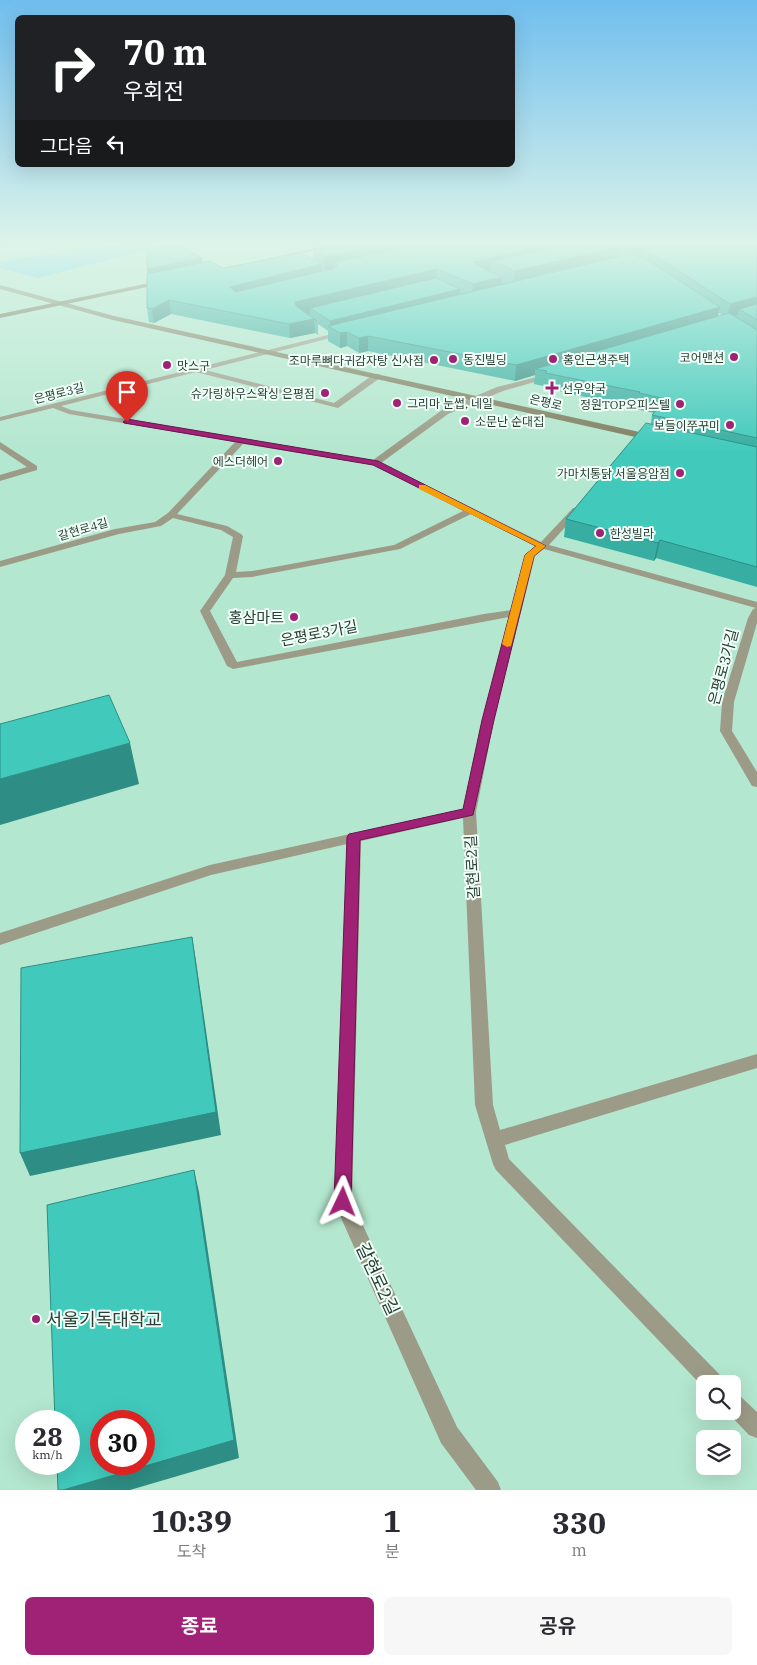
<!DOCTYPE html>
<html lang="ko">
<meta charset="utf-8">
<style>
body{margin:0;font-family:"IBM Plex Serif","Noto Sans KR",serif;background:#f7f7f7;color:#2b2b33;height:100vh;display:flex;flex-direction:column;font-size:19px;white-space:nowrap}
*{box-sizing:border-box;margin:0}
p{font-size:16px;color:#7c7c81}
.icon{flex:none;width:28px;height:28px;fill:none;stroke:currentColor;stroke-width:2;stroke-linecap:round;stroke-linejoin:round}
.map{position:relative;height:1490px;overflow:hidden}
.drawer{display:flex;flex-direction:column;background:#fff;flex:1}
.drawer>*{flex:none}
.banner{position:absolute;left:15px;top:15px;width:500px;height:152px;border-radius:8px;box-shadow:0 5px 20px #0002;background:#202124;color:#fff;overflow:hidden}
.tools{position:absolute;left:696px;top:1375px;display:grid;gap:10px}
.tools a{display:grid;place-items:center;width:45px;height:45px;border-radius:8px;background:#fff;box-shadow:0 5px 20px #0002;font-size:25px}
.speed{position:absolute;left:15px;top:1410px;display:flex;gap:10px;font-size:25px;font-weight:700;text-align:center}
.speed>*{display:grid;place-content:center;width:65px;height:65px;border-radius:50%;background:#fff;box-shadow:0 5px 20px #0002;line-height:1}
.speed small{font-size:12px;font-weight:400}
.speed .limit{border:8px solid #d22;background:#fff;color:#111}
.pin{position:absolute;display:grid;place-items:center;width:42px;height:42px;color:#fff;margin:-51px -21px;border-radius:50% 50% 50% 0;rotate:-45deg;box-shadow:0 0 5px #0007}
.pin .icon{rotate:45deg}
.me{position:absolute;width:55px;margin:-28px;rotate:2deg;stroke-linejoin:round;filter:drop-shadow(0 0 4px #0008)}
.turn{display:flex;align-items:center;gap:18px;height:105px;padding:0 25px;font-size:22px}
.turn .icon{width:65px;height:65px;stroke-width:2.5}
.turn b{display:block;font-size:35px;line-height:42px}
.then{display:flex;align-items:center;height:48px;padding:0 25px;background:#0003;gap:10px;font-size:19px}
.eta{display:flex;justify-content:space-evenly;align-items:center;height:85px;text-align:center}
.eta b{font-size:30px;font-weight:700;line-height:35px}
.cta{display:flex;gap:10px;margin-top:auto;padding:10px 25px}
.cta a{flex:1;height:58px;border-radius:8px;background:#a02276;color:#fff;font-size:20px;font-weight:700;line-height:58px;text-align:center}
.cta a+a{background:#f7f7f7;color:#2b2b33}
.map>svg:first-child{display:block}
</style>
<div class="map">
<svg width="757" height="1490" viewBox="0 0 757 1490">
<rect width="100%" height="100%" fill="#b4e7cf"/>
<path fill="#5ccef7" d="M135,243H187L139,252L38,278L0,268V261Z"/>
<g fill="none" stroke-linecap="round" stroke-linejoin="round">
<path fill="#9c9b88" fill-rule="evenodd" d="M344,331L346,332V334L205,370L334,403L374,374H380V378L338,408L196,372L61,406L71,410L373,460L442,410L497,387L552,373V377L503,391L448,414L381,463L541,542L573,508H579V512L549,545L757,602V623L734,702L732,731L757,772V787L752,786L720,731L722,702L748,618L753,609L756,608L544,549L535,556L494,720L476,812L493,1105L500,1130L757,1054V1068L505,1145L509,1159L722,1377L725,1384H705V1389L496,1170L493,1164L475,1105L463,818L361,841L352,1202L457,1427L498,1482L501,1490H476L441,1443L334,1202L347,844L211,875L0,945V933L210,865L463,809L482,720L509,617L233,669L227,666L200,611L225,575L233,537L221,530L173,518L161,526L119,534L0,567V561L115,529L155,522L168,513L235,442L69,414L53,408L0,421V417ZM243,444L373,465L463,511L394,545L252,571L236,572L243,536L241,534L227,526L177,514ZM471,514L535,546L525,555L511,610L484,614L237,662L210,611L233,578L252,577L400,549Z
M0,442L37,466V470L0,481V475L27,467L0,449Z
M732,1392L739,1395L757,1412V1438L749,1435L726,1411H732Z"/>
<path fill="#9c9b88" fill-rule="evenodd" d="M10,243H24L0,248V244Z"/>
<path fill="#7f7d60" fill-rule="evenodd" d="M0,285L114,316L653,435L657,438L653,441L113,320L0,289Z"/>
<path fill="#6a6744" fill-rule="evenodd" d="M336,243H347L252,265L249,263Z
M164,280L167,282L166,283L0,318V314Z"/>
</g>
<path fill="#38aea2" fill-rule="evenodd" d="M353,243H757V587L656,558L654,561L564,537L566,519L651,424L652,415L654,413L636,409V408L544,388V386L534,384L535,375L515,381L368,351L359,353L347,346L340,348L328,341V331L318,324V335L315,333L290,338L171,314L154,323L149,322L147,308L202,263L223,268L313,260V251ZM334,268V269L322,272V269L324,270ZM718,312L722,315L718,316Z"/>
<path fill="#2e8d84" d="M394,243H456L337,265L334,262V268L324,270V257Z
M554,243H584L491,261L490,271L473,275L474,262Z
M644,243H694L643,250L642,256L629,259L631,246Z
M619,247L617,262L514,287L515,271Z
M202,258L203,269L148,281L147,269Z
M322,264V277L231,301L230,287Z
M437,269V282L310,308V313L296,316L295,302Z
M502,277L501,290L472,298L473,284Z
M460,289L459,300L330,328V321Z
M757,297V310L739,309L738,315L727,318L730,304Z
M169,300L171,314L154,323L152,309Z
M720,307L717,321L535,369V375L515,381L516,365Z
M314,319L315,333L290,338L289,324Z
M347,332V346L340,348V333Z
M368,336V351L359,353V338Z
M660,540L656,558L654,561L658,543Z
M130,743L139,784L0,825V779Z
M192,937L196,961L221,1135L30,1176L20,1153Z
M194,1170L199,1192L239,1458L130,1490H63Z"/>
<path fill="#41cabc" stroke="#2e8d84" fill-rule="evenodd" d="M353,243H394L324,257L313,251Z
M427,243H554L474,262L475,264L502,277L473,284L437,269L295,302L296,306L317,321L314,319L289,324L169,300L152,309L147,308V274L210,261L223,268L301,253L322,264L230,287L235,292L335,268L337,265L334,262Z
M575,243H609L619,247L515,271L491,261Z
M623,243H644L631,246Z
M672,243H757V297L730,304L652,254L643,250Z
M178,244L202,258L147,269V250Z
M630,254L646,259L720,307L516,365L368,336L359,338L347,332L340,333L328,326Z
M436,278L460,289L330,321L310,308Z
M757,304V320L739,309Z
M729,313L757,330V438L652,415L666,399L639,393L640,392L545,373L547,371L535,369Z
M646,423L757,447V567L660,540L658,543L566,519Z
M109,695L130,743L0,779V724Z
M192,937L216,1112L20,1153L21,968Z
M194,1170L234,1440L63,1490H58L57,1464H69V1421H55L47,1205ZM101,1421H144V1464H101Z"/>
<linearGradient id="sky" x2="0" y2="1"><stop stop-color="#70beee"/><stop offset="0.54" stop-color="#ddf4e9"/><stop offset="1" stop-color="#ddf4e9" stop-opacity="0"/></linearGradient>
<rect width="757" height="451" fill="url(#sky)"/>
<path fill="#a02276" stroke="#68164d" d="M127,419L378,461L546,546L534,556L494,720L473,815L360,840L351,1202L349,1208L343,1210L337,1208L334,1202L347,837L349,834L354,833L463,809L482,720L525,555L536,546L373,465L124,423L123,422Z"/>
<path fill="#f59e0b" d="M419,485H425L546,546L534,556L511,646L507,647L502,644L525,555L536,546L419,489Z"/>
<g fill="#a02276" stroke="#f0fff7" stroke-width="2">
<circle cx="734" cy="357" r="5"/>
<circle cx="453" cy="359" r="5"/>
<circle cx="553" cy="359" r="5"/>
<circle cx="434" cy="360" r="5"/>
<circle cx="167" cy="365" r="5"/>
<path d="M549.5 380.5h5v5h5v5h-5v5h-5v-5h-5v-5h5z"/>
<circle cx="325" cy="393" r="5"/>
<circle cx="397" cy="403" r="5"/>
<circle cx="680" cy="404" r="5"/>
<circle cx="465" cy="421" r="5"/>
<circle cx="730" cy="425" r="5"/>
<circle cx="278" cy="461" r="5"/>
<circle cx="680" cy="473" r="5"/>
<circle cx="600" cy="533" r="5"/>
<circle cx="294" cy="617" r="5"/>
<circle cx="36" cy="1319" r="5"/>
</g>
<g text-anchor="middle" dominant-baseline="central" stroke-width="4" stroke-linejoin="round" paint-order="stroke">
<g font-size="12" fill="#2b3f36" stroke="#f0fff7" text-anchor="end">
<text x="724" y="357">코어맨션</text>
<text x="463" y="359" text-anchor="start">동진빌딩</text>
<text x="563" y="359" text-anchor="start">홍인근생주택</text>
<text x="424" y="360">조마루뼈다귀감자탕 신사점</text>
<text x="177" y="365" text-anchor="start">맛스구</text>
<text x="562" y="388" text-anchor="start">선우약국</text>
<text x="315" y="393">슈가링하우스왁싱 은평점</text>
<text x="407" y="403" text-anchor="start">그리마 눈썹, 네일</text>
<text x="670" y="404">정원TOP오피스텔</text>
<text x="475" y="421" text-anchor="start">소문난 순대집</text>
<text x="720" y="425">보들이쭈꾸미</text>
<text x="268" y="461">에스더헤어</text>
<text x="670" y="473">가마치통닭 서울응암점</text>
<text x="610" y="533" text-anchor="start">한성빌라</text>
</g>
<g font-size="12" fill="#2b3f36" stroke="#f0fff7">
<text transform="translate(59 393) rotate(-14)">은평로3길</text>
<text transform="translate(546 402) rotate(13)">은평로</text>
<text transform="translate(83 529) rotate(-16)">갈현로4길</text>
</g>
<g font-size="15" fill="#2b3f36" stroke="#f0fff7" text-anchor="end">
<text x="284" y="617">홍삼마트</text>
</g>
<g font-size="15" fill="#2b3f36" stroke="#f0fff7">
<text transform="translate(319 633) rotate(-11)">은평로3가길</text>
<text transform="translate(723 667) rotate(-75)">은평로3가길</text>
<text transform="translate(472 867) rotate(-93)">갈현로2길</text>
</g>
<g font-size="18" fill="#2b3f36" stroke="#f0fff7">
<text transform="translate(378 1279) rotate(65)">갈현로2길</text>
</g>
<g font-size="18" fill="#2b3f36" stroke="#f0fff7" text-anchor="start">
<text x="46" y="1319">서울기독대학교</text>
</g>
</g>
</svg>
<div class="tools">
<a><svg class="icon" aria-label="search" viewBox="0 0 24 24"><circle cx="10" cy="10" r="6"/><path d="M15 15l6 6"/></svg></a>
<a><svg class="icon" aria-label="layers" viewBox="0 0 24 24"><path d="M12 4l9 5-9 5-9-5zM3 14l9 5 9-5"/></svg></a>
</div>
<div class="speed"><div>28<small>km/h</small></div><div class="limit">30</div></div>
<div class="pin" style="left:127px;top:422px;background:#d93025"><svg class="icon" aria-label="arrive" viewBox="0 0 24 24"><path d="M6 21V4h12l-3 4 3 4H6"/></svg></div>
<svg class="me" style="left:343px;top:1202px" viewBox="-20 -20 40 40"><path d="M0-17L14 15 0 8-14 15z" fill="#a02276" stroke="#fff" stroke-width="4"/></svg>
<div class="banner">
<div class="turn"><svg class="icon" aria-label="right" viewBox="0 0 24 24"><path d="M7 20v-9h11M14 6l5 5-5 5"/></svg><div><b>70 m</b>우회전</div></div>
<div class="then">그다음<svg class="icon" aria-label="left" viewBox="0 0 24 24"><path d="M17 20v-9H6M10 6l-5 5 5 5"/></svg></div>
</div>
</div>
<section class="drawer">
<div class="eta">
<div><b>10:39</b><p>도착</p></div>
<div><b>1</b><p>분</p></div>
<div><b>330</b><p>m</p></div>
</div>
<div class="cta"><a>종료</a><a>공유</a></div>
</section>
